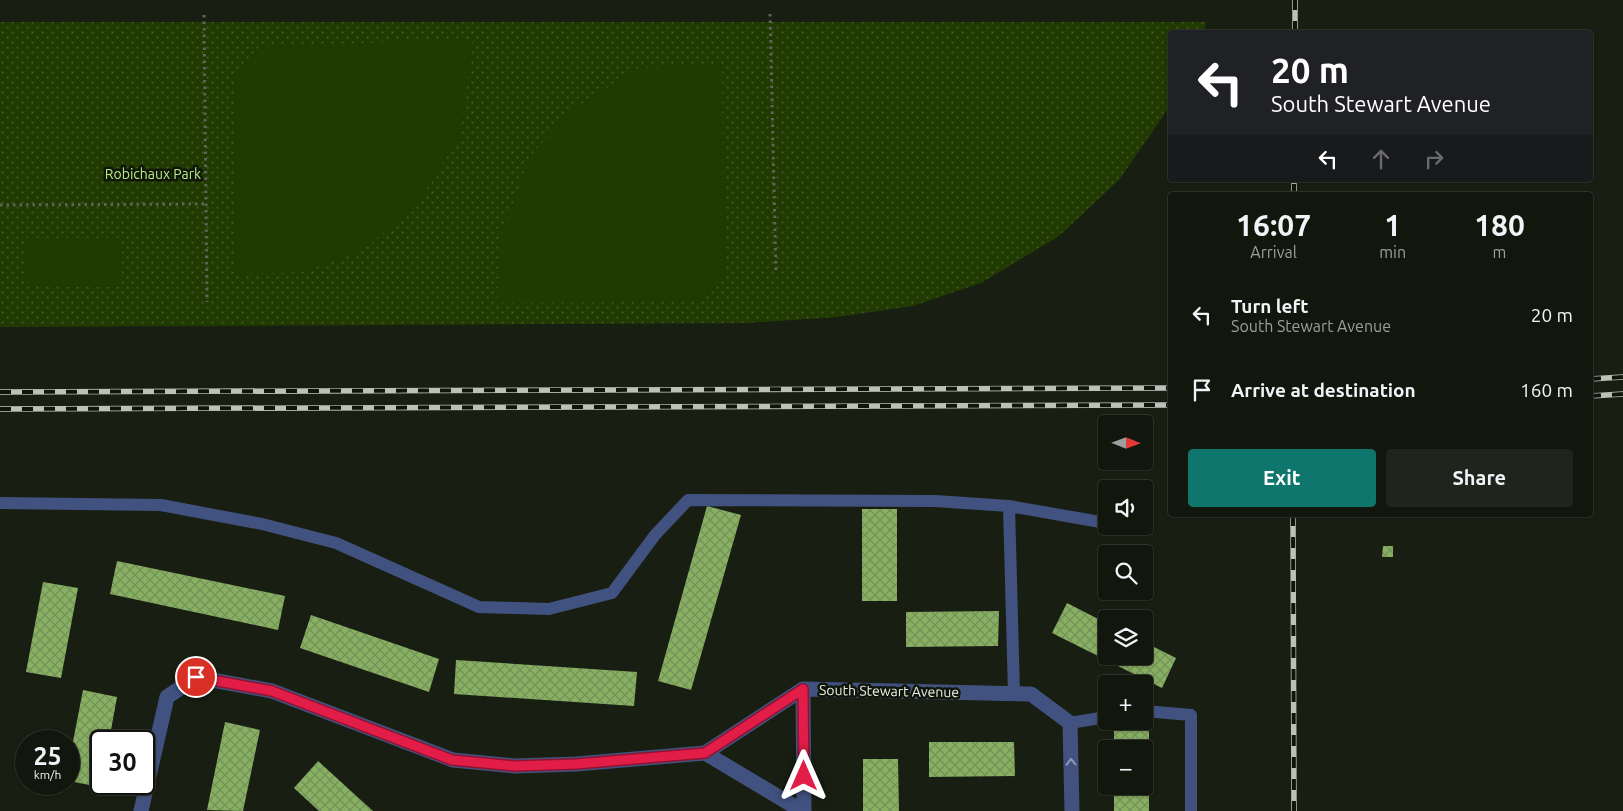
<!DOCTYPE html>
<meta charset="utf-8">
<style>
body{margin:0;font-family:Ubuntu,sans-serif;background:#1f241c;color:#f1f3f6;height:100vh;display:flex;flex-direction:column;font-size:19px;white-space:nowrap}
*{box-sizing:border-box;margin:0}
p{font-size:16px;color:#9c9f9e}
.icon{flex:none;width:28px;height:28px;fill:none;stroke:currentColor;stroke-width:2;stroke-linecap:round;stroke-linejoin:round}
.map{position:relative;flex:1;overflow:hidden}
.sheet{position:absolute;left:1168px;top:192px;width:425px;height:325px;display:flex;flex-direction:column;background:#12170e;border-radius:5px;box-shadow:0 1px 4px #0004,0 0 0 1px #31362e}
.sheet>*{flex:none}
.guide{position:absolute;left:1168px;top:30px;width:425px;height:152px;border-radius:5px;box-shadow:0 1px 4px #0004,0 0 0 1px #31362e;background:#202124;color:#fff;overflow:hidden}
.needle{width:32px;rotate:91deg}
.buttons{position:absolute;left:1098px;top:415px;display:grid;gap:10px}
.buttons a{display:grid;place-items:center;width:55px;height:55px;border-radius:5px;background:#12170e;box-shadow:0 1px 4px #0004,0 0 0 1px #31362e;font-size:25px}
.speed{position:absolute;left:15px;top:730px;display:flex;gap:10px;font-size:25px;font-weight:700;text-align:center}
.speed>*{display:grid;place-content:center;width:65px;height:65px;border-radius:50%;background:#12170e;box-shadow:0 1px 4px #0004,0 0 0 1px #31362e;line-height:1}
.speed small{font-size:12px;font-weight:400}
.speed .limit{border:2px solid #111;border-radius:8px;background:#fff;color:#111}
.pin{position:absolute;display:grid;place-items:center;width:42px;height:42px;color:#fff;margin:-21px;border:2px solid #fff;border-radius:50%;box-shadow:0 1px 5px #0007}
.me{position:absolute;width:55px;margin:-28px;rotate:0deg;stroke-linejoin:round;filter:drop-shadow(0 0 4px #0008)}
.turn{display:flex;align-items:center;gap:18px;height:105px;padding:0 20px;font-size:22px}
.turn .icon{width:65px;height:65px;stroke-width:2.5}
.turn b{display:block;font-size:35px;line-height:42px}
.lanes{display:flex;align-items:center;height:48px;padding:0 20px;background:#0003;justify-content:center;gap:25px;direction:ltr}
.lanes .off{opacity:.35}
.eta{display:flex;justify-content:space-evenly;align-items:center;height:85px;text-align:center}
.eta b{font-size:30px;font-weight:600;line-height:35px}
.button{display:flex;gap:10px;margin-top:auto;padding:10px 20px}
.button a{flex:1;height:58px;border-radius:5px;background:#0f766e;color:#fff;font-size:20px;font-weight:600;line-height:58px;text-align:center}
.button a+a{background:#1f241c;color:#f1f3f6}
ul{padding:0;list-style:none}
li{display:flex;align-items:center;gap:15px;height:75px;padding:0 20px}
li div{flex:1}
li b{display:block;font-size:19px}
li em{font-style:normal}
.map>svg:first-child{display:block}
</style>
<div class="map">
<svg width="1623" height="811" viewBox="0 0 1623 811">
<defs>
<pattern id="park-dots" width="8" height="8" patternUnits="userSpaceOnUse" patternTransform="scale(1.25)"><rect width="8" height="8" fill="#213a01"/><path d="M2 2h.1M6 6h.1" fill="none" stroke="#415726" stroke-width="1.8" stroke-linecap="round"/></pattern>
<pattern id="building-cross-hatch" width="8" height="8" patternUnits="userSpaceOnUse" patternTransform="scale(1.25)"><rect width="8" height="8" fill="#88b062"/><path d="M0 0l8 8M0 8l8-8" fill="none" stroke="#74915a"/></pattern>
</defs>
<rect width="100%" height="100%" fill="#181f12"/>
<path fill="url(#park-dots)" d="M0,22H1206L1204,32H1170V106L1119,180L1059,236L981,283L913,306L837,317L746,323L0,327Z"/>
<path fill="#213a01" d="M473,39L460,136L416,204L362,251L302,272L236,274L235,73L260,47Z
M722,65L725,277L702,301L497,303L502,231L532,154L572,110L638,68Z
M26,238H122V287L26,286Z"/>
<path fill="url(#building-cross-hatch)" d="M707,506L741,515L691,690L658,681Z
M862,509H897V601H862Z
M1383,546H1393V557H1382Z
M117,561L285,596L278,630L110,594Z
M43,582L78,588L61,678L26,672Z
M1067,603L1106,623V656H1144V642L1176,658L1162,688L1052,633Z
M999,611L998,646L906,647V612Z
M311,615L439,659L429,692L300,648Z
M456,660L637,672L634,706L454,694Z
M83,690L117,697L109,741H101L100,787L69,781V762Z
M225,722L260,730L243,811L207,810Z
M1149,727V811H1114V786H1144V749H1114V728Z
M929,742H1014L1015,776L929,777Z
M863,759H898L899,811H863Z
M318,761L373,811H319L294,788Z"/>
<g fill="none" stroke-linecap="round" stroke-linejoin="round">
<path stroke="#5e6559" stroke-width="3" stroke-dasharray="2.5 4" stroke-linecap="butt" d="M770,14L776,274
M204,15L207,302
M0,205L206,204"/>
<path stroke="#425280" stroke-width="12" d="M0,503L161,505L262,524L336,543L479,607L549,609L612,593L655,535L688,500L935,501L1009,506L1106,523
M1009,506L1014,694
M1144,711L1191,715V811
M1070,723L1106,717"/>
<path stroke="#425280" stroke-width="15" d="M803,689L804,811
M705,753L802,811
M141,811L167,697L196,677L272,691L453,760L515,766L576,764L705,753L803,689L1031,694L1070,723L1072,811"/>
<g stroke="#bdc2b9" stroke-width="5.5">
<path id="rail" d="M1295,32V0
M1294,195V180
M1590,379L1623,377
M0,392L1170,388
M1590,396L1623,394
M0,409L1170,405
M1293,515L1294,811"/>
</g>
<use href="#rail" stroke="#0f1609" stroke-width="4" stroke-dasharray="11" stroke-linecap="butt"/>
</g>
<defs><path id="oneway-chevron" d="M-2-3.5L2.5 0L-2 3.5" fill="none" stroke-width="1.6" stroke-linecap="round" stroke-linejoin="round" transform="scale(1.25)"/></defs>
<use stroke="#8e99af" href="#oneway-chevron" transform="translate(1071 762) rotate(-91)"/>
<g fill="none" stroke-linecap="round" stroke-linejoin="round">
<g stroke="#92132f" stroke-width="12">
<path id="route" d="M196,677L272,691L452,760L515,766L576,764L705,753L803,689L804,776"/>
</g>
<use href="#route" stroke="#e11d48" stroke-width="9"/>
</g>
<g text-anchor="middle" dominant-baseline="central" stroke-width="5" stroke-linejoin="round" paint-order="stroke">
<g font-size="14" fill="#b8ed85" stroke="#0f1609">
<text x="153" y="174">Robichaux Park</text>
</g>
<g font-size="14" fill="#ebf0e8" stroke="#0f1609">
<text transform="translate(889 691) rotate(1)">South Stewart Avenue</text>
</g>
</g>
</svg>
<div class="buttons">
<a><svg class="needle" viewBox="-14 -14 28 28"><path d="M0-13l5 13h-10z" fill="#e53935"/><path d="M0 13l5-13h-10z" fill="#9c9f9e"/></svg></a>
<a><svg class="icon" aria-label="sound" viewBox="0 0 24 24"><path d="M4 9h4l5-4v14l-5-4H4zM17 9q2 3 0 6"/></svg></a>
<a><svg class="icon" aria-label="search" viewBox="0 0 24 24"><circle cx="10" cy="10" r="6"/><path d="M15 15l6 6"/></svg></a>
<a><svg class="icon" aria-label="layers" viewBox="0 0 24 24"><path d="M12 4l9 5-9 5-9-5zM3 14l9 5 9-5"/></svg></a>
<a>+</a>
<a>−</a>
</div>
<div class="speed"><div>25<small>km/h</small></div><div class="limit">30</div></div>
<div class="pin" style="left:196px;top:677px;background:#d93025"><svg class="icon" aria-label="arrive" viewBox="0 0 24 24"><path d="M6 21V4h12l-3 4 3 4H6"/></svg></div>
<svg class="me" style="left:804px;top:776px" viewBox="-20 -20 40 40"><path d="M0-17L14 15 0 8-14 15z" fill="#e11d48" stroke="#fff" stroke-width="4"/></svg>
<div class="guide">
<div class="turn"><svg class="icon" aria-label="left" viewBox="0 0 24 24"><path d="M17 20v-9H6M10 6l-5 5 5 5"/></svg><div><b>20 m</b>South Stewart Avenue</div></div>
<div class="lanes"><svg class="icon" aria-label="left" viewBox="0 0 24 24"><path d="M17 20v-9H6M10 6l-5 5 5 5"/></svg><svg class="icon off" aria-label="ahead" viewBox="0 0 24 24"><path d="M12 20V5M6 11l6-6 6 6"/></svg><svg class="icon off" aria-label="right" viewBox="0 0 24 24"><path d="M7 20v-9h11M14 6l5 5-5 5"/></svg></div>
</div>
<section class="sheet">
<div class="eta">
<div><b>16:07</b><p>Arrival</p></div>
<div><b>1</b><p>min</p></div>
<div><b>180</b><p>m</p></div>
</div>
<ul>
<li><svg class="icon" aria-label="left" viewBox="0 0 24 24"><path d="M17 20v-9H6M10 6l-5 5 5 5"/></svg><div><b>Turn left</b><p>South Stewart Avenue</p></div><em>20 m</em></li>
<li><svg class="icon" aria-label="arrive" viewBox="0 0 24 24"><path d="M6 21V4h12l-3 4 3 4H6"/></svg><div><b>Arrive at destination</b></div><em>160 m</em></li>
</ul>
<div class="button"><a>Exit</a><a>Share</a></div>
</section>
</div>
